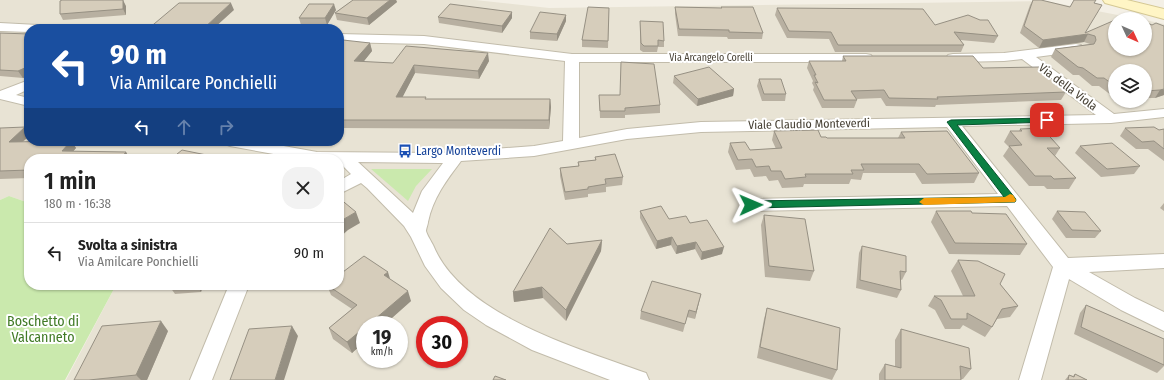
<!DOCTYPE html>
<html lang="it">
<meta charset="utf-8">
<style>
body{margin:0;font-family:"Fira Sans Condensed",sans-serif;background:#f2f2f2;color:#222;height:100vh;display:flex;flex-direction:column;font-size:15px;white-space:nowrap}
*{box-sizing:border-box;margin:0}
p{font-size:13px;color:#767676}
.icon{flex:none;width:22px;height:22px;fill:none;stroke:currentColor;stroke-width:2;stroke-linecap:round;stroke-linejoin:round}
.map{position:relative;flex:1;overflow:hidden}
.panel{position:absolute;left:24px;top:154px;width:320px;height:136px;display:flex;flex-direction:column;background:#fff;border-radius:16px;box-shadow:0 1px 3px #0004}
.panel>*{flex:none}
.banner{position:absolute;left:24px;top:24px;width:320px;height:122px;border-radius:16px;box-shadow:0 1px 3px #0004;background:#1a4fa0;color:#fff;overflow:hidden}
.needle{width:26px;rotate:134deg}
.tools{position:absolute;left:1108px;top:12px;display:grid;gap:8px}
.tools a{display:grid;place-items:center;width:44px;height:44px;border-radius:50%;background:#fff;box-shadow:0 1px 3px #0004;font-size:20px}
.speed{position:absolute;left:356px;top:316px;display:flex;gap:8px;font-size:20px;font-weight:700;text-align:center}
.speed>*{display:grid;place-content:center;width:52px;height:52px;border-radius:50%;background:#fff;box-shadow:0 1px 3px #0004;line-height:1}
.speed small{font-size:10px;font-weight:400}
.speed .limit{border:6px solid #d22;background:#fff;color:#111}
.pin{position:absolute;display:grid;place-items:center;width:34px;height:34px;color:#fff;margin:-17px;border-radius:8px;box-shadow:0 2px 6px #0006}
.me{position:absolute;width:44px;margin:-22px;rotate:89deg;stroke-linejoin:round;filter:drop-shadow(0 0 3px #0008)}
.turn{display:flex;align-items:center;gap:14px;height:84px;padding:0 20px;font-size:18px}
.turn .icon{width:52px;height:52px;stroke-width:2.5}
.turn b{display:block;font-size:28px;line-height:34px}
.lanes{display:flex;align-items:center;height:38px;padding:0 20px;background:#0003;justify-content:center;gap:20px;direction:ltr}
.lanes .off{opacity:.35}
.round{display:grid;place-items:center;flex:none;width:42px;height:42px;border-radius:16px;background:#f2f2f2}
.headline{display:flex;align-items:center;justify-content:space-between;height:68px;padding:0 20px}
h1{font-size:24px;font-weight:600;line-height:30px}
ul{padding:0;list-style:none}
li{display:flex;align-items:center;gap:12px;height:60px;padding:0 20px;border-top:1px solid #e0e0e0}
li div{flex:1}
li b{display:block;font-size:15px}
li em{font-style:normal}
.map>svg:first-child{display:block}
</style>
<div class="map">
<svg width="1164" height="380" viewBox="0 0 1164 380">
<rect width="100%" height="100%" fill="#f4f0e6"/>
<path fill="#e8e3d4" fill-rule="evenodd" d="M0,0H475L549,8L1046,1L1138,19H1115V49H1145V20L1164,24V380H66L116,285H339V159H29V203L9,196L0,200ZM29,29H339V141H29ZM1115,71H1145V101H1115ZM365,325H399V359H365ZM425,325H459V359H425Z"/>
<path fill="#cae9ad" d="M371,169H432L416,186L408,201Z
M9,196L29,203V285H116L65,380H0V200Z"/>
<g fill="none" stroke-linecap="round" stroke-linejoin="round">
<g stroke="#c2bcab" stroke-width="2">
<path id="street" d="M0,23L38,25L42,26L44,29H29V32L0,31Z
M339,34L424,36L572,54H866L871,55L873,58L871,61L866,62H579V138L627,129L701,122L1096,115L1022,59L1004,61L953,62L948,61L946,58L948,55L953,54L1004,53L1076,44L1081,45L1082,48L1081,51L1036,57L1114,114L1164,109V117L1111,123L962,126L1068,258L1164,254V268L1089,272L1135,298L1164,312V331L1121,310L1069,279L1041,380H1019L1053,267L1007,206L751,211L745,209L742,205L745,201L751,199L998,194L947,127L701,132L627,139L534,156L461,161C446,181 433,198 428,222C428,224 426,229 426,231C427,235 431,241 433,245C462,316 580,349 646,373L649,380H610L532,350L486,325L464,310L441,288L425,266L411,237L404,226L367,188L361,183L339,194V181L351,174L339,162V159H301L230,146L225,144L222,141H256L317,152L440,153L534,146L563,141L565,61L424,44L339,42ZM358,162L440,163H443L422,191L413,213Z
M29,80V89L16,95L29,98V106L0,99V91Z
M229,285H249L212,380H190Z"/>
</g>
<g stroke="#d5c894" stroke-width="2">
<path id="secondary" d="M1103,0H1127L1164,9V19L1105,3Z"/>
</g>
<use href="#street" fill="#fff" fill-rule="evenodd"/>
<use href="#secondary" fill="#fff5c5" fill-rule="evenodd"/>
</g>
<path fill="#b8b0a1" d="M353,0H396L397,2L369,25L337,20L335,13Z
M1033,0L1070,7L1094,3L1085,33L1145,49L1164,95L1155,98H1145V71H1115V98L1099,86H1092L1079,75H1073L1051,57L1055,49L1091,44H1090L1084,42L1039,48L1020,33L1030,5Z
M126,6V15L63,20L60,14Z
M675,7L721,8V7L763,33L762,39H728L727,37L678,36L675,14Z
M609,8L608,48L582,47V40Z
M777,8L935,25L998,36L994,43L960,40L964,45L961,52H835L829,39L787,38L775,15Z
M336,10L327,25H301L299,18Z
M566,15V21L557,41L530,39V32Z
M438,17L512,18L502,33L439,23Z
M640,21L664,41V47H658L657,52H643L640,50Z
M0,33L29,34V76L23,78L0,76Z
M370,43L372,51L363,62L393,63L489,61L479,79L415,73L402,97L426,99H550L551,107L549,129L339,128V45Z
M843,56L983,68L1066,92L1061,100L936,105L935,107L886,106L881,98L856,99L857,100L854,108H822L813,90L814,87L812,83L813,81L807,68L809,61H842Z
M674,76L734,89L733,96L697,106L673,83Z
M759,79L786,94L785,101H762L757,86Z
M599,95L660,105V113L625,115V118H600Z
M0,128L29,133V136L23,142L71,141L76,148L73,151L126,152L130,159H29V178L0,179Z
M1125,128L1159,130L1164,129V161L1148,149H1136L1120,136Z
M1020,129L1060,148L1055,156L1076,178L1069,189H1047L1044,186H1029L1003,156L1009,147L1004,142L1010,131H1019Z
M774,131L821,137L827,138H898L901,132L979,173L974,183L922,184L915,173H863L861,180L851,179L849,184H804L803,187L782,188L778,180L769,181L766,176L754,177L750,169L736,170L728,152L730,143L750,150L776,149L772,140Z
M1080,146L1140,166L1134,174L1101,177L1075,153Z
M595,157L623,177L622,185L606,187V192L588,194V197L565,200L560,176V168L578,166V162L595,160Z
M1164,203V211L1160,208Z
M640,211L669,219L690,223L722,254L701,260L695,249L676,254L671,245L656,249L640,218Z
M936,211L972,213L1027,244L1020,255L949,254L931,222Z
M1057,211L1101,231L1095,238H1066L1052,219Z
M764,215L814,271L810,281L765,277L761,225Z
M602,240L601,251L566,321L543,298L514,302L513,292L567,244Z
M862,246L906,272L902,280L900,279L901,290L897,298L856,288L859,253Z
M958,260L1000,284L1018,306L1010,317L997,319L992,327L985,337L963,325L960,329H945L935,310L928,306L934,296H963L951,271Z
M390,279L411,301L384,325H365V341L352,353L333,339L329,328L352,309L331,295L327,285Z
M161,285H203L201,292L175,294L170,287L171,285L161,286Z
M701,294L695,319L687,317L683,332L640,319L641,311Z
M1086,305L1164,339V366L1157,373L1074,334L1080,313Z
M767,308L837,370L832,380L757,358L764,319Z
M901,329L971,369L963,379H961V380H879V374L885,364L895,367V340Z
M168,331L147,380H74Z
M1075,374L1087,380H1065L1069,375L1073,376Z"/>
<path fill="#969083" d="M123,0L126,6V15L123,9Z
M390,0H396L397,2L369,25L367,18Z
M231,3L234,10L213,29H203Z
M334,4L336,10L327,25L325,18Z
M512,12V18L502,33V26Z
M566,15V21L557,41V34Z
M1088,34L1084,42L1039,48L1043,40Z
M370,43L372,51L357,70L354,61Z
M488,53L489,61L479,79L478,71Z
M414,65L415,73L398,106L396,97Z
M29,66V76L23,78L18,71Z
M734,89L733,96L697,106L698,99Z
M1164,89V95L1155,98L1160,90Z
M550,99L551,107L549,129V120Z
M25,127L29,133V136L14,149L9,142Z
M71,141L76,148L67,159L62,151Z
M126,152L130,159H120Z
M356,212L360,223L348,230L339,238V224L344,219Z
M672,237L671,245L656,249L657,241Z
M602,240L601,251L566,321V310Z
M696,242L695,249L676,254L677,246Z
M724,247L722,254L701,260L702,252Z
M388,272L391,282L384,275Z
M197,285H203L201,292Z
M542,287L543,298L514,302L513,292Z
M408,291L411,301L384,325H368Z
M701,294L699,302L695,319L696,312Z
M161,321L168,331L147,380H141L136,375Z
M292,326L298,336L284,380H275Z
M365,327V341L352,353L347,342Z"/>
<path fill="#d6cdbb" stroke="#969083" d="M62,0H123V9L60,14V1Z
M353,0H390L367,18L335,13Z
M1033,0H1041L1070,7L1074,0H1096L1094,3L1102,5L1085,33L1115,20V49H1145V22L1152,25L1156,23L1164,26V89L1160,90L1145,91V71H1115V86L1104,78H1097L1083,68L1078,67L1055,49L1094,44L1096,40L1095,36L1088,34L1043,40L1024,26Z
M179,3H231L203,29H148Z
M309,4H334L325,18H299Z
M450,4L512,12L502,26L438,17Z
M588,7L609,8L608,41L582,40Z
M675,7L722,8L721,7H753L763,33L729,32V30L679,29Z
M777,8L923,9L935,25L968,15L980,20H988L998,36L954,32L964,45H838L831,32L789,31Z
M540,12L566,15L557,34L530,32Z
M1126,15L1138,19H1116Z
M640,21L663,22L664,41L658,40V46H644L641,43Z
M0,33L29,34V66L18,71L0,70Z
M343,40L370,43L354,61L393,63L406,46L488,53L478,71L414,65L396,97H426L425,99H550L549,120H339V45Z
M843,56H973L983,68L1039,67L1066,92L937,97L938,99L889,98L884,90L851,91L857,100H824L815,82L818,83L814,75H816L809,61H846Z
M621,62L654,64L660,105L625,108V111H600L599,95H620Z
M709,67L734,89L698,99L674,76Z
M759,79H781L786,94H764Z
M25,127L9,142L71,141L62,151L126,152L120,159H29V170L0,171V128H1Z
M1154,127L1159,130L1164,129V149L1154,141L1142,142L1125,128Z
M1042,128L1060,148H1047L1076,178L1054,179L1051,176H1035L1009,146L1022,145L1010,131H1022L1020,129Z
M818,130L821,137H826L827,138H905L901,132L947,131L979,173L927,174L919,164H861L864,170H851L853,174H805L806,177L785,179L781,171H771L769,166L756,167L752,159L738,160L730,143L745,142L750,150L782,148L774,131Z
M1112,143L1140,166L1107,169L1080,146Z
M182,150L226,159H171Z
M615,154L623,177L605,179L606,184L588,187V189L565,192L560,168L579,166L578,162L596,160L595,157Z
M339,198L356,212L344,219L339,224Z
M661,206L669,219L686,216L690,223L707,220L724,247L702,252L696,242L677,246L672,237L657,241L640,211Z
M936,211H971L972,213L1006,214L1027,244L955,243Z
M1057,211L1085,212L1101,231L1072,230Z
M764,215L805,219L814,271L769,266Z
M550,228L567,244L602,240L566,310L542,287L513,292Z
M862,246L906,256V272L900,271L901,290L860,280Z
M364,256L388,272L384,275L408,291L368,325H365V327L347,342L329,328L357,305L327,285H339V275Z
M958,260L978,261L1005,274L1000,284L1018,306L1002,309L992,327L967,313V319H951L941,300L934,296H975Z
M652,281L701,294L696,312L689,310L685,324L641,311Z
M171,285H185L170,287Z
M1086,305L1164,339V365L1081,327Z
M767,308L840,328L837,370L760,347Z
M161,321L136,375L89,380H74L102,326Z
M292,326L275,380H230L249,329Z
M901,329L969,348L971,369L960,366L961,380H885V364L901,368Z
M1075,374L1087,380H1068L1069,375L1074,377Z
M495,376L506,380H493Z"/>
<path fill="#0b8043" stroke="#07532c" d="M1047,118L1051,120L1050,122L957,125L1015,198L1016,200L1015,202L751,208L747,205L751,201L1004,197L947,122L951,120Z"/>
<path fill="#f59e0b" d="M1010,194L1013,195L1016,200L1015,202L924,205L919,202L924,198L1005,197Z"/>
<defs>
<g id="bus-bare" transform="scale(1.08)"><path d="M-5-6H5V4H4V6H2V4H-2V6H-4V4H-5ZM-3.5-4V0h7V-4ZM-3.5 1.2v1.5H-2V1.2ZM2 1.2v1.5H3.5V1.2Z" fill="#1a4fb4" stroke="#fff" stroke-width="2.5" paint-order="stroke"/></g>
</defs>
<g fill-rule="evenodd">
<use href="#bus-bare" x="405" y="151"/>
</g>
<g text-anchor="middle" dominant-baseline="central" stroke-width="4" stroke-linejoin="round" paint-order="stroke">
<g font-size="10" fill="#474135" stroke="#fff">
<text x="711" y="58">Via Arcangelo Corelli</text>
</g>
<g font-size="12" fill="#474135" stroke="#fff">
<text transform="translate(1068 87) rotate(37)">Via della Viola</text>
<text transform="translate(809 124) rotate(-1)">Viale Claudio Monteverdi</text>
</g>
<g font-size="12" fill="#164399" stroke="#fff" text-anchor="start">
<text x="416" y="151">Largo Monteverdi</text>
</g>
<g font-size="14" fill="#417a26" stroke="#fff">
<text x="43" y="321">Boschetto di<tspan x="43" dy="16">Valcanneto</tspan></text>
</g>
</g>
</svg>
<div class="tools">
<a><svg class="needle" viewBox="-14 -14 28 28"><path d="M0-13l5 13h-10z" fill="#e53935"/><path d="M0 13l5-13h-10z" fill="#767676"/></svg></a>
<a><svg class="icon" aria-label="layers" viewBox="0 0 24 24"><path d="M12 4l9 5-9 5-9-5zM3 14l9 5 9-5"/></svg></a>
</div>
<div class="speed"><div>19<small>km/h</small></div><div class="limit">30</div></div>
<div class="pin" style="left:1047px;top:120px;background:#d93025"><svg class="icon" aria-label="arrive" viewBox="0 0 24 24"><path d="M6 21V4h12l-3 4 3 4H6"/></svg></div>
<svg class="me" style="left:751px;top:205px" viewBox="-20 -20 40 40"><path d="M0-17L14 15 0 8-14 15z" fill="#0b8043" stroke="#fff" stroke-width="4"/></svg>
<div class="banner">
<div class="turn"><svg class="icon" aria-label="left" viewBox="0 0 24 24"><path d="M17 20v-9H6M10 6l-5 5 5 5"/></svg><div><b>90 m</b>Via Amilcare Ponchielli</div></div>
<div class="lanes"><svg class="icon" aria-label="left" viewBox="0 0 24 24"><path d="M17 20v-9H6M10 6l-5 5 5 5"/></svg><svg class="icon off" aria-label="ahead" viewBox="0 0 24 24"><path d="M12 20V5M6 11l6-6 6 6"/></svg><svg class="icon off" aria-label="right" viewBox="0 0 24 24"><path d="M7 20v-9h11M14 6l5 5-5 5"/></svg></div>
</div>
<section class="panel">
<div class="headline"><div><h1>1 min</h1><p>180 m · 16:38</p></div><a class="round"><svg class="icon" aria-label="close" viewBox="0 0 24 24"><path d="M6 6l12 12M18 6L6 18"/></svg></a></div>
<ul>
<li><svg class="icon" aria-label="left" viewBox="0 0 24 24"><path d="M17 20v-9H6M10 6l-5 5 5 5"/></svg><div><b>Svolta a sinistra</b><p>Via Amilcare Ponchielli</p></div><em>90 m</em></li>
</ul>
</section>
</div>
